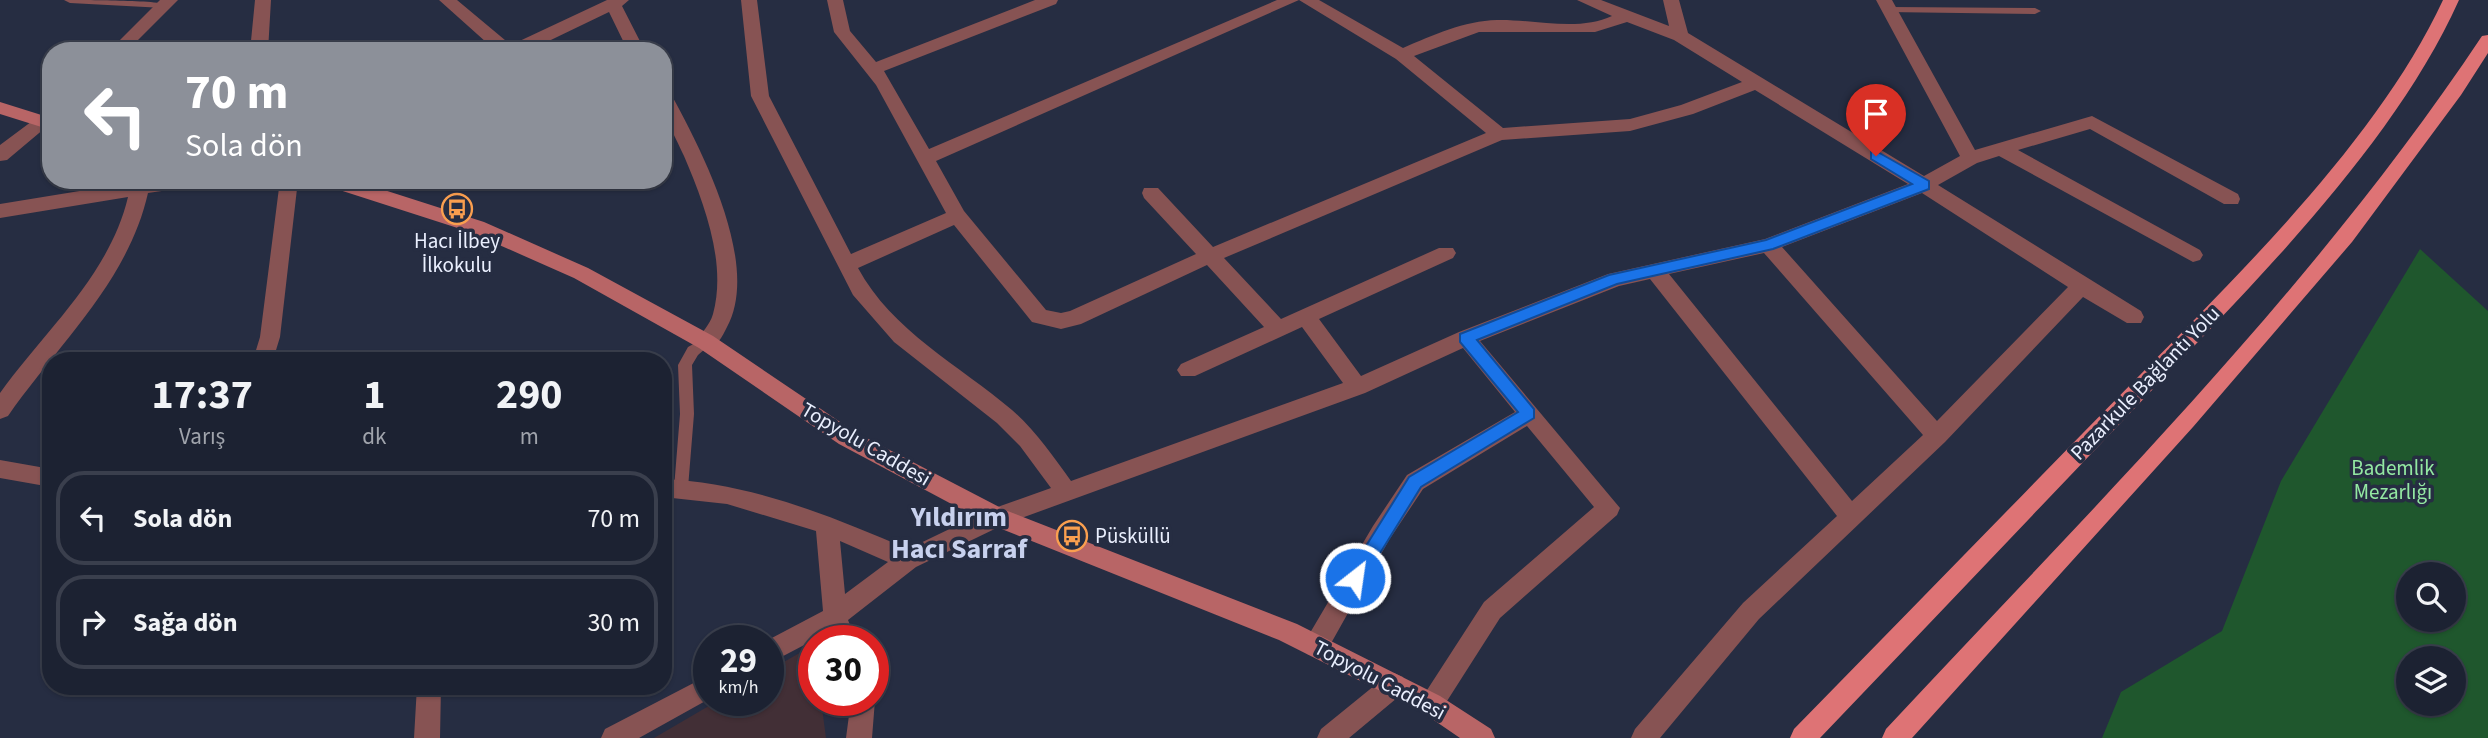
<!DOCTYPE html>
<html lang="tr">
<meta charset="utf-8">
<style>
body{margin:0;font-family:"Source Sans 3",sans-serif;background:#252a3a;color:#f1f3f6;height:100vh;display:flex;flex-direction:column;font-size:26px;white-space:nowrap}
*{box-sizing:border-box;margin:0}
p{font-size:23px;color:#a0a4ac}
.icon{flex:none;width:38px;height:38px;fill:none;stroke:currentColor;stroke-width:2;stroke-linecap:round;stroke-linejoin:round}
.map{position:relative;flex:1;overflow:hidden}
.side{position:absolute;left:42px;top:352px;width:630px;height:343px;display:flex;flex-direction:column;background:#1c2232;border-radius:28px;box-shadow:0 2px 5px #0004,0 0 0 2px #3a3f4d}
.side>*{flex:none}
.guide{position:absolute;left:42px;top:42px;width:630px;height:147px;border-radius:28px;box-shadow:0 2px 5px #0004,0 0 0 2px #3a3f4d;background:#8c9099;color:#fff;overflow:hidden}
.buttons{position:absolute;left:2396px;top:562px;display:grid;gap:14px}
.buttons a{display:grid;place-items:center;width:70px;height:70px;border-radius:50%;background:#1c2232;box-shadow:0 2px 5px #0004,0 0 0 2px #3a3f4d;font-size:35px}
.speed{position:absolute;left:693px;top:625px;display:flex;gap:14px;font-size:35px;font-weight:700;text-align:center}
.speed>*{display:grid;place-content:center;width:91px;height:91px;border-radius:50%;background:#1c2232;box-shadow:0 2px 5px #0004,0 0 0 2px #3a3f4d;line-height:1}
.speed small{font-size:18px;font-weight:400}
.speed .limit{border:10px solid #d22;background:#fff;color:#111}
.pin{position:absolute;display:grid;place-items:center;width:60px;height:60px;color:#fff;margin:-72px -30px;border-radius:50% 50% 50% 0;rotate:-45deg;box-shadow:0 0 7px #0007}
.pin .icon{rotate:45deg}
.me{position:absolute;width:77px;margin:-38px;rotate:30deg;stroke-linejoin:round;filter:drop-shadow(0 0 5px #0008)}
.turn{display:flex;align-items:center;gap:24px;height:147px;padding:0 28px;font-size:32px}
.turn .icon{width:91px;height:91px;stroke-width:2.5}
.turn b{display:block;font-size:49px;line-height:60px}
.eta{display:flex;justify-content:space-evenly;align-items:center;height:119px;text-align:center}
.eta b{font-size:42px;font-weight:700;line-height:49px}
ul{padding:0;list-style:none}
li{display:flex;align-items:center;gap:21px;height:94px;margin:0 14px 10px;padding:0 14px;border:4px solid #3a3f4d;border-radius:28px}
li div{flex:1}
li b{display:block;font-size:26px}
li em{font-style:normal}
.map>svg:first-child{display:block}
</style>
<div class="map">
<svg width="2488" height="738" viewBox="0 0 2488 738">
<rect width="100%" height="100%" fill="#262d42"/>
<path fill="#422f36" d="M810,647L814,700H821L826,738H654L719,700H768V671Z"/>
<path fill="#1f572d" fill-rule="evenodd" d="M2420,249L2488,311V738H2102L2121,692L2222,631L2281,481ZM2408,574H2454V620H2408ZM2408,658H2454V704H2408Z"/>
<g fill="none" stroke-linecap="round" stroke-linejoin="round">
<path fill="#875353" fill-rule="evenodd" d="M64,0C84,0 157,0 170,5L164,8L70,3Z
M1890,7L2035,8L2041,11L2035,14L1886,12L1884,10Z
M706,337L713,342L698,355L692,365L694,414L688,488L686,492L681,494L676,492L674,488L680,414L678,365L688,347Z"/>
<path fill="#875353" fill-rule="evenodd" d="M160,0H178L127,51H109Z
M255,0H271L268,51H250Z
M439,0H457L511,45L607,0H629L622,6L645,51H628L609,12L528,51H496Z
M741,0H757L769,96L851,254L946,213L876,85L834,32L827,0H843L850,31L876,62L1035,0H1058L1056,4L884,71L929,149L1277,0H1319L1403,48C1433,35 1464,21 1497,20C1532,19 1579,32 1612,16L1577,0H1601L1669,26L1663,0H1679L1688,33L1924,176L1960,156L1876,0H1892L1975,150L2092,116L2238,194L2240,199L2238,204H2224L2090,129L2018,150L2200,250L2203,255L2200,260L2193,262L1999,156L1977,163L1938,185L2141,311L2144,317L2141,323H2127L2083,297L1945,442L1759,619L1660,738H1631L1635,729L1743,603L1837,516L1650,279L1619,286L1480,341L1620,508L1617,515L1500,618L1440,712L1431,716L1422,712L1418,704L1484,602L1594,507L1527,426L1423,489L1389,540L1325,654L1316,657L1307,654L1304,646L1307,638L1373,526L1407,475L1515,412L1463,348L1365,393L1005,524L916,567L848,620L856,640H832L829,632L768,664V640L823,611L816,531L727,504L663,497V479C751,483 828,515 908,549L989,510L1051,488L1020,446L997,423L894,342L853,295L751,96ZM1299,0L1396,59L1486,133L1213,247L1158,188H1144L1142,193L1144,198L1196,254L1070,311L1061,313L1046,310L964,211L936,161ZM1627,22L1674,40L1742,82L1681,105L1630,119L1503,128L1414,56L1479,32H1595ZM1755,90L1908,184L1765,239L1608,274L1459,332L1361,376L1319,319L1453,258L1456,253L1453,248H1439L1281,319L1224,258L1502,140L1630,131L1693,114ZM1922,193L2068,287L1937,421L1782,247ZM954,225L1032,322L1061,329L1081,324L1207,265L1264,327L1181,364L1177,370L1181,376H1195L1302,327L1343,383L1071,481C1053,456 1035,430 1012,410C959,365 892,331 858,268ZM1764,253L1923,435L1852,501L1669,274ZM840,541L888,562L845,594Z
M663,90L672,96C702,151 761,265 727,327C722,337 717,347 706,350L699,348L696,342C701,333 710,325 713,314C727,263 704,203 684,156C673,131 663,119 663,90Z
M51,107V123L7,160L0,161V145Z
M147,180H198L189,187L148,193C128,282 58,344 8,416L0,419V393C46,329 109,276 128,197L0,218V204Z
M280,180H298L280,337L273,360H253L260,337Z
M0,460L51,469V487L0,478Z
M1394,673L1403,677L1406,685L1403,693L1349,738H1317L1321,729L1385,677Z
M709,675V699L639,738H601L605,729Z
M417,686H441L440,738H414Z
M873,695L875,700L872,738H846L851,700H873Z"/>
<path fill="#b86566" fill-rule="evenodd" d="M0,102L51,118V130L0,114Z
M322,180H353L484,222L588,268L713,336L855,432L1005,510L1297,624L1440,696L1491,729L1495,738H1460L1422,712L1279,640L989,524L839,444L699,348L574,278L470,232L324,185Z"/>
<path fill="#de7375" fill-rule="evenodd" d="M2443,0H2459C2396,141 2259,278 2153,389C2042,505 1931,622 1820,738H1790L1794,729C1909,612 2023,494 2138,377C2243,270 2380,136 2443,0Z
M2488,35V53L2461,95L2352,242L2193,427L1912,738H1882L1886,729C2093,507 2313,290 2482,36Z"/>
</g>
<path fill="#1a73e8" stroke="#114b97" stroke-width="2" d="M1876,151L1929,181V189L1773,249L1617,284L1477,340L1534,409V418L1421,487L1361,584H1349L1346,578L1349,573L1409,477L1518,412L1460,342V334L1609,275L1766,240L1912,184L1871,159V152Z"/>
<defs>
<g id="bus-ring" transform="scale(1.575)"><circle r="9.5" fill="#262d42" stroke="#fa9f4f" stroke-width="1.5"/><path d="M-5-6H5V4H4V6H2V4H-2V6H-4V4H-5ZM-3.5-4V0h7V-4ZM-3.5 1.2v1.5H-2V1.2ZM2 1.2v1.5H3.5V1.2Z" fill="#fa9f4f"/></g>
</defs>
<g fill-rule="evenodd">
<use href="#bus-ring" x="457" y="209"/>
<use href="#bus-ring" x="1072" y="536"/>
</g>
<g text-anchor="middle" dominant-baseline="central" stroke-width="7" stroke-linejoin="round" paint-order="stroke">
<g font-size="21" fill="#eaeffe" stroke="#262d42">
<text x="457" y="241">Hacı İlbey<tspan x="457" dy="24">İlkokulu</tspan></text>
<text x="1095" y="536" text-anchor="start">Püsküllü</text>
</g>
<g font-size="21" fill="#eaeffe" stroke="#262d42">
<text transform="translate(2145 383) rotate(-46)">Pazarkule Bağlantı Yolu</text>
<text transform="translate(866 444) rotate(30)">Topyolu Caddesi</text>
<text transform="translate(1380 680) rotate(28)">Topyolu Caddesi</text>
</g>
<g font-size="21" fill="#93e8a2" stroke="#262d42">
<text x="2393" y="468">Bademlik<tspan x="2393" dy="24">Mezarlığı</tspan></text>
</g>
<g font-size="28" font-weight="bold" fill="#c8d1ee" stroke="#262d42">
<text x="959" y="517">Yıldırım<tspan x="959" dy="32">Hacı Sarraf</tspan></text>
</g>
</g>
</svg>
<div class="buttons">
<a><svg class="icon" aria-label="search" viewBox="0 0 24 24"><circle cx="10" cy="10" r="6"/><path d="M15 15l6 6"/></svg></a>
<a><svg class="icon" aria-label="layers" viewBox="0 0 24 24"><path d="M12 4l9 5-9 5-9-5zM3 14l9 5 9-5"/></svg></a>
</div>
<div class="speed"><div>29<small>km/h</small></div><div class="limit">30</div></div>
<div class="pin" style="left:1876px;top:156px;background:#d93025"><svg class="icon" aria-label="arrive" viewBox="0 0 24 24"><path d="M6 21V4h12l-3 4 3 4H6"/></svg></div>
<svg class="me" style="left:1355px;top:578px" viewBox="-20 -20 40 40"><circle r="17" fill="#1a73e8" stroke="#fff" stroke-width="3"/><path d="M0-11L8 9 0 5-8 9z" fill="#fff"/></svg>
<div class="guide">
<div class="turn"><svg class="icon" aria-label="left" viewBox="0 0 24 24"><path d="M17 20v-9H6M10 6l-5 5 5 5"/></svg><div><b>70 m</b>Sola dön</div></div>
</div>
<section class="side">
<div class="eta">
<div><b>17:37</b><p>Varış</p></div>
<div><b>1</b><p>dk</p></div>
<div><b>290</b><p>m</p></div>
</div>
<ul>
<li><svg class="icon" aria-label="left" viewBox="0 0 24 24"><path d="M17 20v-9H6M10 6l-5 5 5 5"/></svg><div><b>Sola dön</b></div><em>70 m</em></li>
<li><svg class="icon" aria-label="right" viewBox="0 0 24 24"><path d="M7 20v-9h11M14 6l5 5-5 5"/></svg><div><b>Sağa dön</b></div><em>30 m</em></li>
</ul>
</section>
</div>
